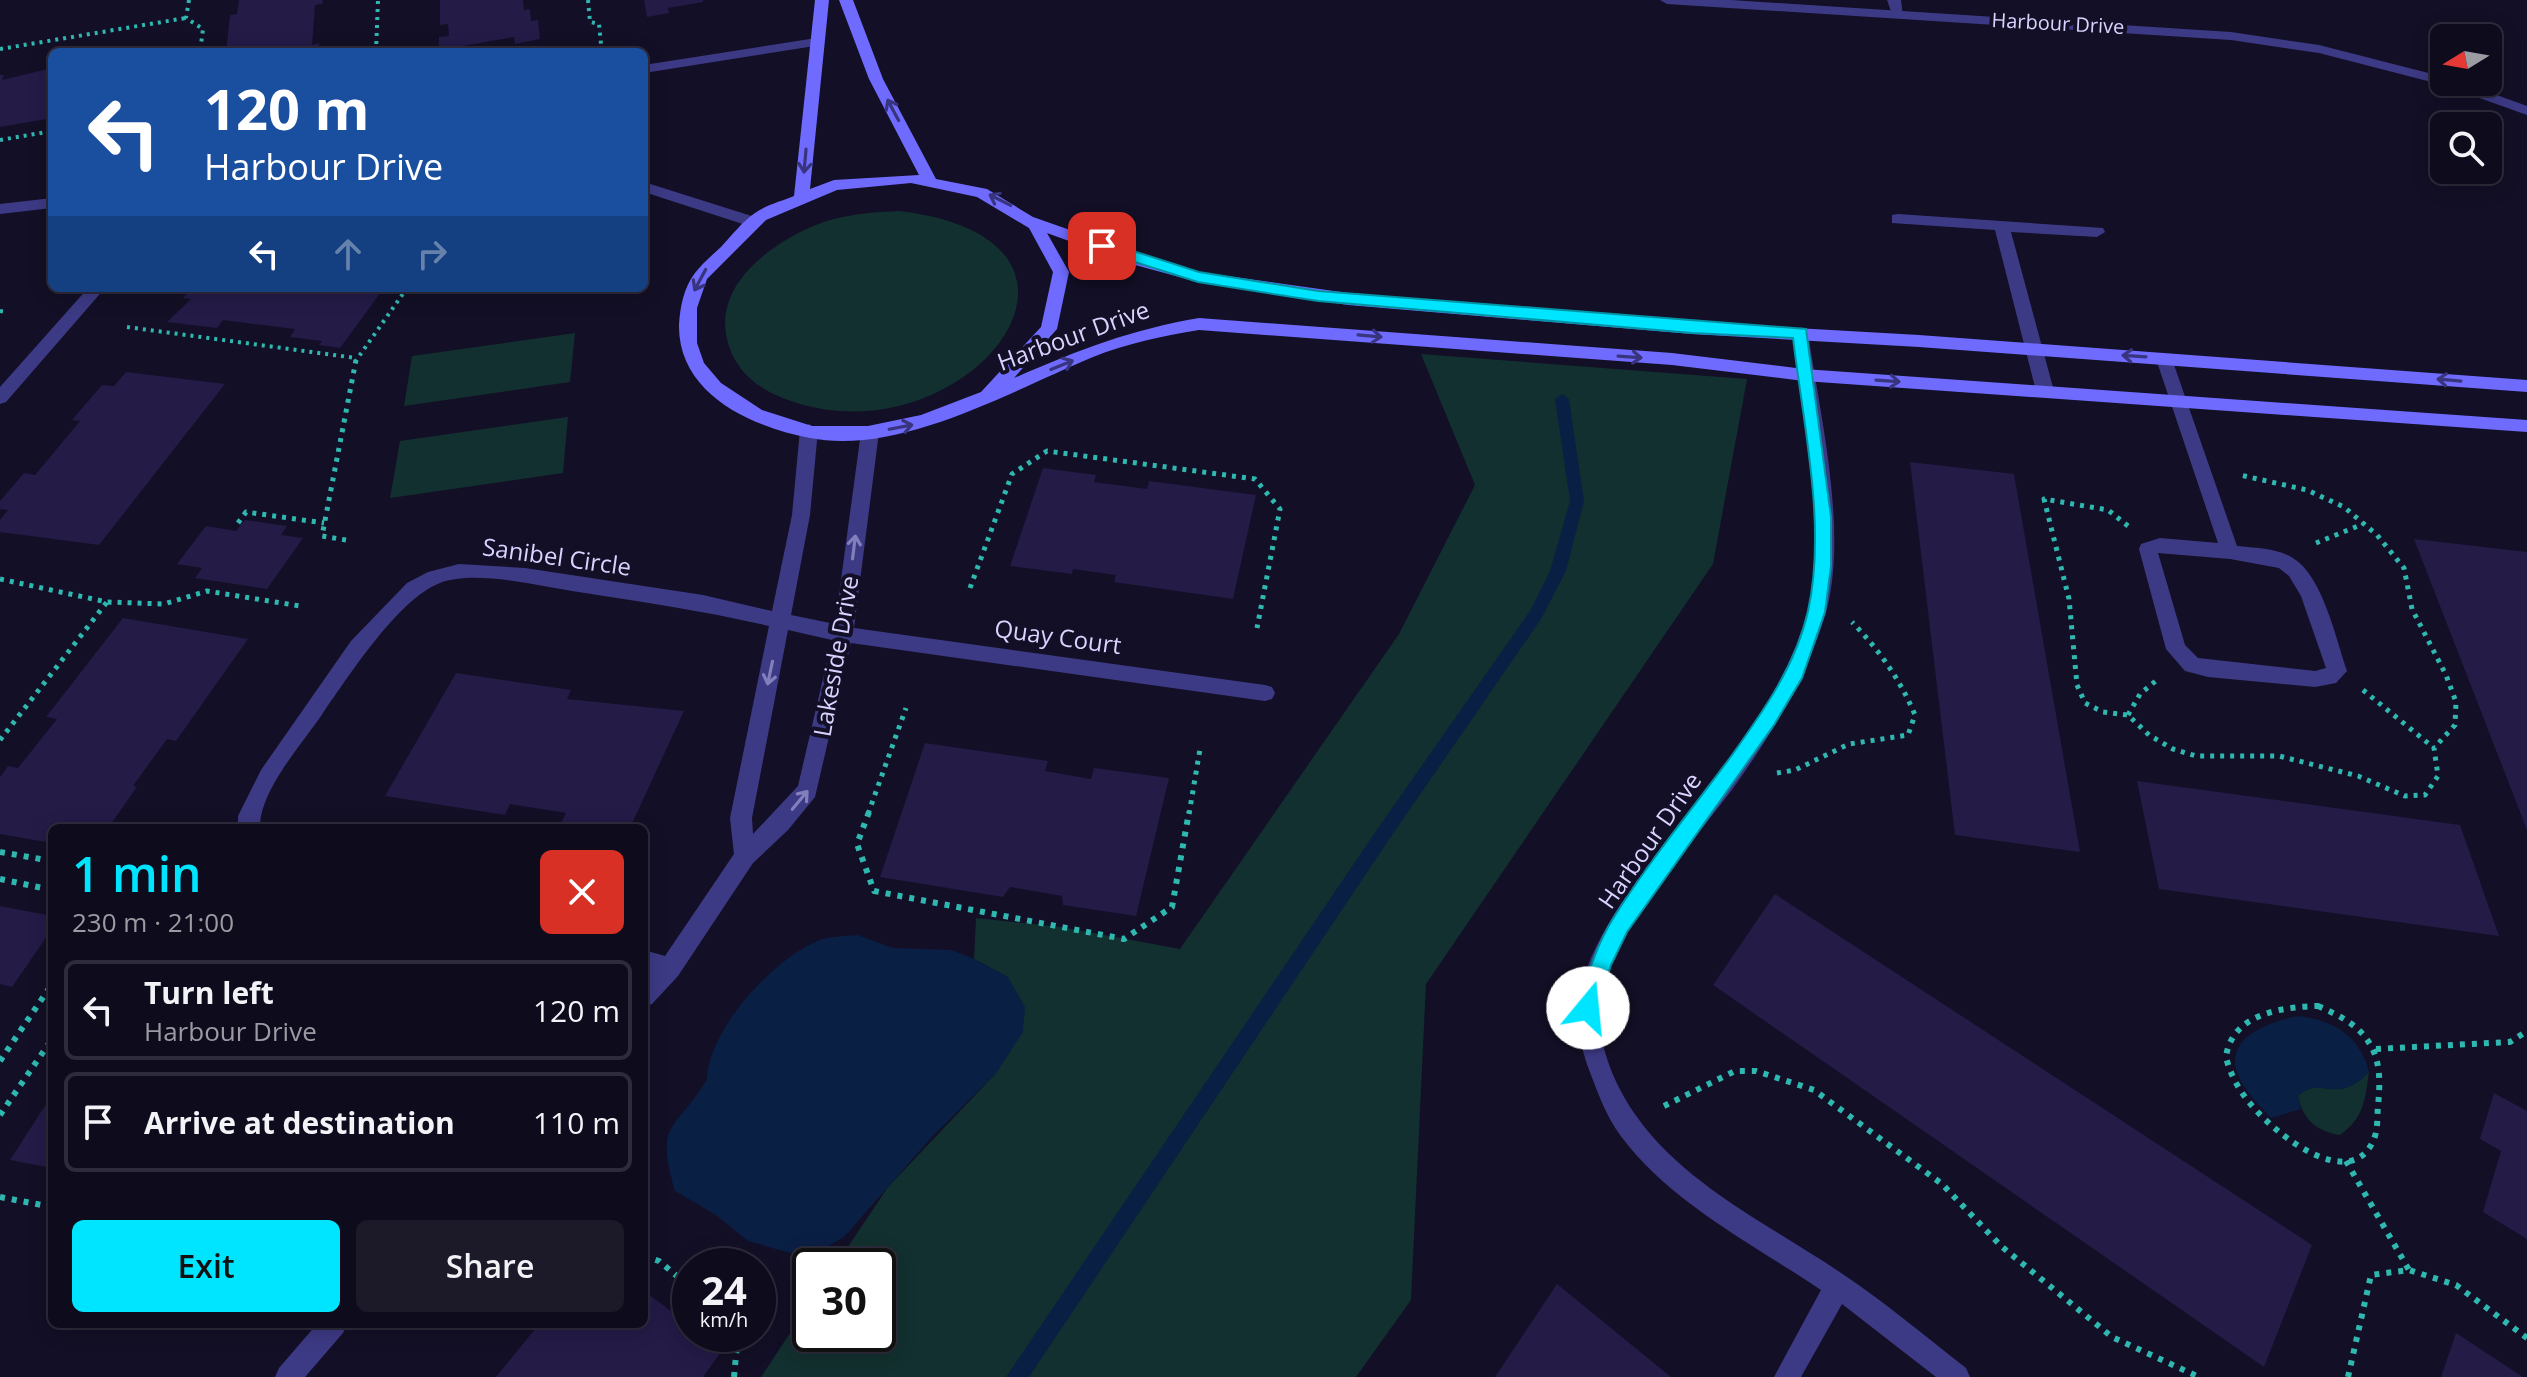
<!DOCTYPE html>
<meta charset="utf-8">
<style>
body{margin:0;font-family:"Open Sans",sans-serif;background:#1c1929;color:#f1f3f6;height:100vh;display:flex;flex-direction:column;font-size:30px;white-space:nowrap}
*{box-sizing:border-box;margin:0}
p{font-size:26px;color:#9b9ba3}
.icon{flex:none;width:44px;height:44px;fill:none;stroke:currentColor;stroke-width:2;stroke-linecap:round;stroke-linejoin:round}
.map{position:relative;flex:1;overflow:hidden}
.sheet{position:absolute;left:48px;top:824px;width:600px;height:504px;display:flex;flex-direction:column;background:#0e0b1c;border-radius:12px;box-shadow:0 4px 20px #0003,0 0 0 2px #2e2b3b}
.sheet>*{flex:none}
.top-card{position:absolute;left:48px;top:48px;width:600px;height:244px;border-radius:12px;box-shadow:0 4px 20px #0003,0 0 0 2px #2e2b3b;background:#1a4fa0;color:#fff;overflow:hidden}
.needle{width:52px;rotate:259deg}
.buttons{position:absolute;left:2430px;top:24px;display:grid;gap:16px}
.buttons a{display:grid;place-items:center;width:72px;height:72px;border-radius:12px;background:#0e0b1c;box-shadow:0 4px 20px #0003,0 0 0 2px #2e2b3b;font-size:40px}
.speed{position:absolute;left:672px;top:1248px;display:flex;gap:16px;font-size:40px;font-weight:700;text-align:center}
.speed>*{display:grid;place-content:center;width:104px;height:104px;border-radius:50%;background:#0e0b1c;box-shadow:0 4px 20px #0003,0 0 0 2px #2e2b3b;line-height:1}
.speed small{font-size:20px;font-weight:400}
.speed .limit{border:4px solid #111;border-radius:12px;background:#fff;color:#111}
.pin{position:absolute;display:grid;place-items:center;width:68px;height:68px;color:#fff;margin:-34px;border-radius:16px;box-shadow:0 4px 12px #0006}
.me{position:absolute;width:88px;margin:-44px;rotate:17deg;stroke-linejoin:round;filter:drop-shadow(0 0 6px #0008)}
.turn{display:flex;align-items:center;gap:28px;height:168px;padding:0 24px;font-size:36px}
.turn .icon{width:104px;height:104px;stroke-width:2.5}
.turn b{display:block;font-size:56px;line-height:68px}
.lanes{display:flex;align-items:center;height:76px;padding:0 24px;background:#0003;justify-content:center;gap:40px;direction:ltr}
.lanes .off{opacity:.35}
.round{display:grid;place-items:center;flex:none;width:84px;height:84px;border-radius:12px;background:#1c1929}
.overview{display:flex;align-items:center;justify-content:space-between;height:136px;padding:0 24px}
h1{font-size:48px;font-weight:600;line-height:60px;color:#00e5ff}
.button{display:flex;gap:16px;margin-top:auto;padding:16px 24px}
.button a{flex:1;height:92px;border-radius:12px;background:#00e5ff;color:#111;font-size:32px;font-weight:600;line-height:92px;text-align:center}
.button a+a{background:#1c1929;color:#f1f3f6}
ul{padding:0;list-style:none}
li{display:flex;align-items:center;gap:24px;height:100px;margin:0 16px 12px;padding:0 8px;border:4px solid #2e2b3b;border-radius:12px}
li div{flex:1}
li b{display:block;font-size:30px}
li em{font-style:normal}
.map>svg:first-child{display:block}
</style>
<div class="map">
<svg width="2527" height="1377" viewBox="0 0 2527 1377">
<rect width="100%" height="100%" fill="#130f26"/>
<path fill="#12302f" d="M899,211C1143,240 964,464 788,400C759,390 734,371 727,339C713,281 779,237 827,221C850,214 874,212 899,211Z
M575,333L570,382L404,406L412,356Z
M1421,354L1747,379L1713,564L1426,984L1411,1300L1356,1377H761L810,1303V1334H878V1266H835L888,1187L997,1072L1022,1024L1008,977L974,959L976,918L1061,927L1180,949L1399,634L1475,485Z
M568,417L563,473L390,498L400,441Z
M2369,1072C2365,1100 2364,1118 2340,1135C2316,1131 2303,1120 2298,1096C2322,1074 2335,1107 2369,1072Z"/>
<path fill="#0a1f44" d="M857,935L893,948L952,950L974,959L1008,977L1025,1007L1023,1032L997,1072L931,1138L844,1237L825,1248L790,1253L748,1241L716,1215L675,1191C654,1120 676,1132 707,1079C709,1028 774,958 820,940C831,936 845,936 857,935Z
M2298,1016C2334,1020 2360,1036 2369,1072C2335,1107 2322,1074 2298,1096L2301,1109L2271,1118C2259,1105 2243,1090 2237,1072C2225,1036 2272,1021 2298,1016Z"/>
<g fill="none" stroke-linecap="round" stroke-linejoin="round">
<path fill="#0a1f44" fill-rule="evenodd" d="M1562,394L1569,399L1584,501L1566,571L1541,619L1388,841L1029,1377H1006L1376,831L1530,611L1550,571L1570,501L1555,399Z"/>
</g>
<path fill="#241b47" d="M239,0H323L322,4L315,5L312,45L319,43V52H226L230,15L237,14Z
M440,0H523L524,10L530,9L531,21L538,20L540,39L515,44L514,37L463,46L464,52H439V37L449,36L448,24L440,25Z
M644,0H703V2L668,8L669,13L647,17Z
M52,68V118L0,127V75H4L2,80Z
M192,288H384L340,348L319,345L322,341L290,337L295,329L223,320L217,328L167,322L191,299L183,298Z
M126,372L225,384L99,545L0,532V520L8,510L0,509V501L24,473L35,475L80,421L72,420L102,385L114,386Z
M1910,462L2014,474L2080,852L1955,835Z
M1043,468L1096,475L1094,482L1147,489L1149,481L1256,495L1233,599L1114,582L1116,575L1073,569L1072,574L1010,566Z
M245,520L287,526L281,535L303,538L267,589L195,578L202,568L177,564L206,526L236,531Z
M2414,539L2527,552V830Z
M123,618L248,639L176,741L167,739L133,786L137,787L108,828H52V843L0,834V777L8,766L18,768L57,719L46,717Z
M456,673L571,690L567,699L684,711L630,828H593L561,823L566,813L510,804L505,815L385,796Z
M925,743L1048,761L1045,771L1091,779L1094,768L1169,778L1136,916L1063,905L1062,896L1010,887L1003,897L880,877Z
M2137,781L2460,825L2499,936L2159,889Z
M1775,894L2312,1245L2264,1367L1713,985Z
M0,906L52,916V929L12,987L0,984Z
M2494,1093L2527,1111V1239L2483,1212L2501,1151L2480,1139Z
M52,1095V1168L10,1160Z
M1557,1284L1671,1377H1495Z
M644,1291L690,1325V1334H703L723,1349L703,1377H496L535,1329L528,1324H644Z
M2456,1333L2523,1377H2441Z"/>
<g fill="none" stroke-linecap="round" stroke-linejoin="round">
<path stroke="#2fb8b0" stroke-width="4" stroke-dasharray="3 5" stroke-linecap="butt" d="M189,0L186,18L203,29L200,52
M588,0L590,22L599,24L601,44
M0,49L186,18
M376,52L378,0
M0,140L52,131
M0,311L6,312
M127,327L356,358
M355,362L407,288"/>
<path stroke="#2fb8b0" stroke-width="5" stroke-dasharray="4 6" stroke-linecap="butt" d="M238,523L246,512L324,523
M2128,526L2108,510L2044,499L2069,599L2077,685L2085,703L2103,712L2128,715L2149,735L2173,749L2196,756H2279L2358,776L2405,796L2425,795L2438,776L2434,748L2455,725L2456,702L2446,675L2412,609L2404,568L2377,535L2344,507L2307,490L2240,475
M346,540L322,536L356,360
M2316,543L2363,524
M0,579L107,602L164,604L207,591L300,606
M970,588L1012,474L1047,451L1255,479L1280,509L1257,628
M2363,690L2434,748
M2128,715L2140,694L2158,679
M0,740L107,602
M1777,773L1795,770L1849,744L1908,735L1915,715C1900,679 1879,650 1852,622
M868,814L906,708
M1189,814L1200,749"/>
<path stroke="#2fb8b0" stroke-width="6" stroke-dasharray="5 7" stroke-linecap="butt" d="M869,812L857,844L874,891L1124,939L1172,907L1189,812
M0,852L52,861
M0,879L52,890
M2318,1006C2338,1015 2360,1025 2371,1046C2381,1064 2380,1085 2378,1106C2377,1116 2378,1127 2375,1136C2358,1186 2302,1151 2278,1131C2254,1111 2233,1087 2226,1057C2232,1013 2283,1007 2318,1006Z
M2376,1049L2510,1042L2527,1031
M0,1061L52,984
M1664,1106L1735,1071H1756L1814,1090L1942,1184L2001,1246L2112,1337L2199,1377
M0,1115L52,1039
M2346,1161L2409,1270
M0,1197L52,1207
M644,1256L659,1261L690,1287
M734,1377L738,1334
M2348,1377L2371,1275L2409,1270L2456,1285L2527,1338"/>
<path fill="#3d3a85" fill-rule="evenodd" d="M1887,0H1901L1903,17H1893Z
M816,38L821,39V45L644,73V65Z
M1898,214L2103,228L2105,232L2097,237L2011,232L2054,391L2051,395H2039L2036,391L1995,230L1892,223V215Z
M2164,353L2172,359L2237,546C2255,548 2277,548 2293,558C2323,576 2336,640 2347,671L2336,683L2315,687L2208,677L2185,671L2166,649L2139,549L2141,544L2160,538L2218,543L2156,359ZM2158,553L2230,559L2279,568L2289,576L2301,596L2326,668L2315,671L2198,658L2185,645Z"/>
<path fill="#3d3a85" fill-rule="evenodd" d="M1660,0H1731L2231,32L2319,45L2444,77V82H2461L2527,106V115L2443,85L2319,53L2231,40L1667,4Z
M644,182L758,218L760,222L752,227L644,192Z
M52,198V208L0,214V204Z
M88,288H105L6,402L0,404V387Z
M1800,327L1808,333C1820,416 1850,538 1824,619C1805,680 1771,735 1734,787C1692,844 1604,939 1600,1009C1597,1045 1616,1088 1637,1117C1687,1187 1774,1227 1844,1275C1886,1303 1926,1337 1966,1368L1970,1377H1936L1842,1304L1801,1377H1774L1821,1290C1753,1244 1670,1203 1620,1135C1607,1117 1599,1096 1591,1075C1577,1039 1572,1006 1586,970C1611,906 1659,852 1700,798C1742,743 1787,684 1806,616C1830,530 1803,420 1792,333Z
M809,424L818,430L810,515L791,615L835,624L861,432L870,426L879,432L854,628L1265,685L1272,687L1275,693L1272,699L1265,701L851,643L815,797L788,830L753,863L678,976L652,1004L644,1007V980L650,973L644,972V950L665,956L734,854L730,818L769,626C704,611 638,601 572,591C536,585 474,570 440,583C398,599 349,676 323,713C303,743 259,791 260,828H238V816L261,770L351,641L407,583L428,572L459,564L525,568L703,595L772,611L792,515L800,430ZM788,630L832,640L798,786L753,834L752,818Z
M317,1324H347L343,1333L305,1377H275L279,1368Z"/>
<path fill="#6f6bff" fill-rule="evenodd" d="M815,0H829L810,189L834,180L919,175L869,79L839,0H853L883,79L936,179L987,189L1033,217L1147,257L1198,272L1348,293L1692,322L1919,335L2527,380V392L1919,347L1692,334L1348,305L1198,282L1135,265L1047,233L1069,272L1057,329L1014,378C1079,350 1129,330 1199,318L1672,353L1804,369L2527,420V432L1804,381L1672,365L1199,330C1163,336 1128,343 1093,357C1013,390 899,456 810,438C752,427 678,394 679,325C680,307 684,287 695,273C702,264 712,255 721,247C731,236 743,221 755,213C766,205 782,201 794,196ZM911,183L977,197L1029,228L1053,272L1041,327L981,392L921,415L868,426H812L762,410L721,383L704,363L697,343V308L707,279L766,220L837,190Z"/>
</g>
<defs><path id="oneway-shaft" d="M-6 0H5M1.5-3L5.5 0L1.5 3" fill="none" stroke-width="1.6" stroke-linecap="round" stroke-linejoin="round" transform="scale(2)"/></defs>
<g stroke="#38347d">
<use href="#oneway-shaft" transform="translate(893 110) rotate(-118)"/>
<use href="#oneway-shaft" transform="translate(805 161) rotate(95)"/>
<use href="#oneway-shaft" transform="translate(1000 200) rotate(-153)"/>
<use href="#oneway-shaft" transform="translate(700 280) rotate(118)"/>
<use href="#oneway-shaft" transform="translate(1370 336) rotate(5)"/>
<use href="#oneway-shaft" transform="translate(2134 356) rotate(-176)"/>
<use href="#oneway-shaft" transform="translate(1630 357) rotate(4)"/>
<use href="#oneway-shaft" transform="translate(1062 365) rotate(-22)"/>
<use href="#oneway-shaft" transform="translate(2449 380) rotate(-175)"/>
<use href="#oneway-shaft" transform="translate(1888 381) rotate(4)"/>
<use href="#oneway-shaft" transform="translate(901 427) rotate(-11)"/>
</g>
<g stroke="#837fbc">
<use href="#oneway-shaft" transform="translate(854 547) rotate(-83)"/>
<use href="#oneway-shaft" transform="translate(770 673) rotate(102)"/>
<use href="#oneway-shaft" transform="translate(800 800) rotate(-50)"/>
</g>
<path fill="#00e5ff" stroke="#0095a6" stroke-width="2" d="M1102,241L1199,272L1318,291L1806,329L1831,517V566L1825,612L1802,678L1774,725L1627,932L1611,965L1596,1015L1588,1018L1581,1015L1578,1008C1587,977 1596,945 1614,917C1649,861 1693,808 1732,755C1764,710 1796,665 1808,611C1827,526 1803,424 1793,338L1692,333L1318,301L1198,282L1097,250V243Z"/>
<g text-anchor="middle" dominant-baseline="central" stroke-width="8" stroke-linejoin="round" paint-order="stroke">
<g font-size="20" fill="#d9d4ff" stroke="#130f26">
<text transform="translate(2058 23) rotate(3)">Harbour Drive</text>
</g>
<g font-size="24" fill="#d9d4ff" stroke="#130f26">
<text transform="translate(1073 335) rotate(-20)">Harbour Drive</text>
<text transform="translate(557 556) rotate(8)">Sanibel Circle</text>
<text transform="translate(1058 636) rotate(8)">Quay Court</text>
<text transform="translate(835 656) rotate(-80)">Lakeside Drive</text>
<text transform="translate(1649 840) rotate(-55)">Harbour Drive</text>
</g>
</g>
</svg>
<div class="buttons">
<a><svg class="needle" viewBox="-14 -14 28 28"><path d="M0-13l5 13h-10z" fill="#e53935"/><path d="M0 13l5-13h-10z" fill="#9b9ba3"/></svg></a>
<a><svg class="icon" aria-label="search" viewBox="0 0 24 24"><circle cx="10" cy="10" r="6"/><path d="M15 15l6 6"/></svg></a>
</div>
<div class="speed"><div>24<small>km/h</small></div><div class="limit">30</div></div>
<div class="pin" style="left:1102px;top:246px;background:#d93025"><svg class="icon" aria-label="arrive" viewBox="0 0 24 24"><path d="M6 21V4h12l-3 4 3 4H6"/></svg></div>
<svg class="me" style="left:1588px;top:1008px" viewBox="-20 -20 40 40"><circle r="19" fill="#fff"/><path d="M0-13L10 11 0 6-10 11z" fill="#00e5ff"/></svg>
<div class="top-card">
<div class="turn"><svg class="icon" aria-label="left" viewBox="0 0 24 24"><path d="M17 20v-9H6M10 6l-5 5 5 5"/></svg><div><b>120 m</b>Harbour Drive</div></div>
<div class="lanes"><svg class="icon" aria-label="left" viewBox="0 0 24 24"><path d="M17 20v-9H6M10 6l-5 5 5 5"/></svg><svg class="icon off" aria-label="ahead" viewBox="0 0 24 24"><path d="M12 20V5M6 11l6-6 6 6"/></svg><svg class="icon off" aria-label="right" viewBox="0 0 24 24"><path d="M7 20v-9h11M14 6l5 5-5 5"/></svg></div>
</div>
<section class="sheet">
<div class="overview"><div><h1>1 min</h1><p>230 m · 21:00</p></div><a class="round" style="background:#d93025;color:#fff"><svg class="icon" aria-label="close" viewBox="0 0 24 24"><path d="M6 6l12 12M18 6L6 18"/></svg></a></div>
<ul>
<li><svg class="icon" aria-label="left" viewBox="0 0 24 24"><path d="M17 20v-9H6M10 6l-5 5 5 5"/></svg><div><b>Turn left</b><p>Harbour Drive</p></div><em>120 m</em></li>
<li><svg class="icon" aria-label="arrive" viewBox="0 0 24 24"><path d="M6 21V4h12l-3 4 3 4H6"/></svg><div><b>Arrive at destination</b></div><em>110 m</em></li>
</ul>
<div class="button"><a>Exit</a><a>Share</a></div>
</section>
</div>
